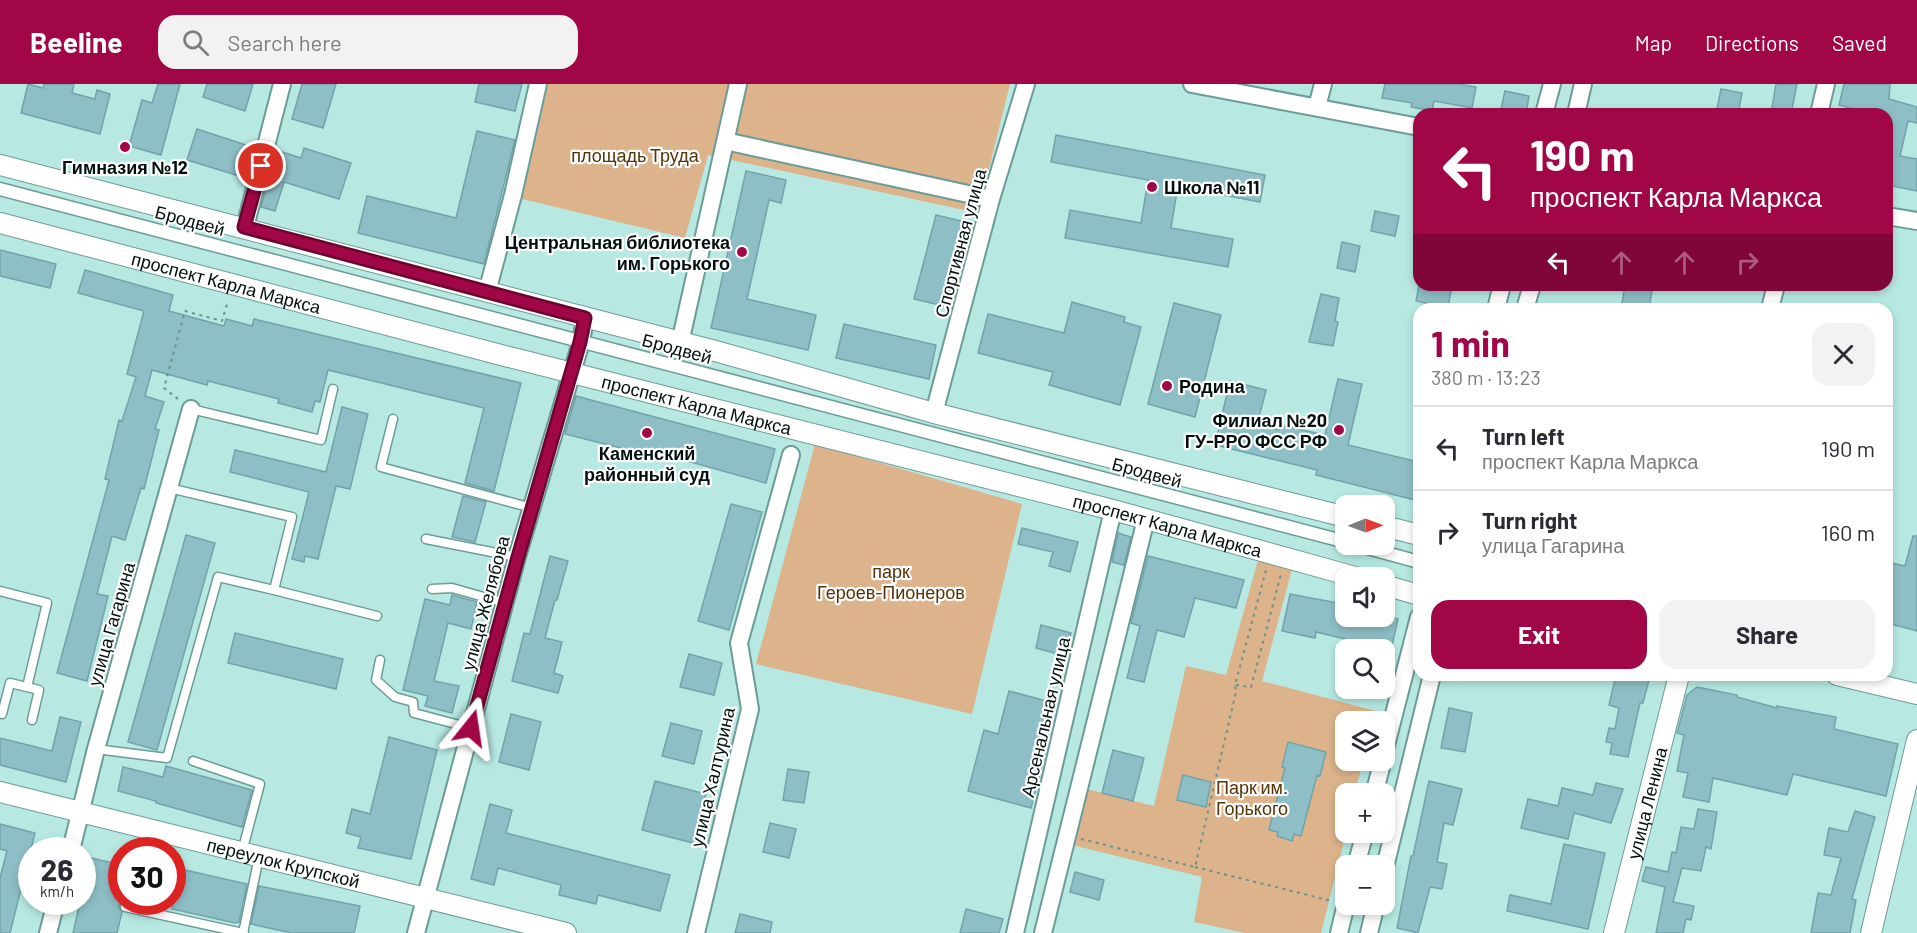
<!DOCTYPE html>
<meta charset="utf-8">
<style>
body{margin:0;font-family:Barlow,sans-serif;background:#f2f2f3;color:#2b2b33;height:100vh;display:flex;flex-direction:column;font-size:22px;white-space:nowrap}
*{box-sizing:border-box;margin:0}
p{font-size:20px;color:#7c7c81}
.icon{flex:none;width:33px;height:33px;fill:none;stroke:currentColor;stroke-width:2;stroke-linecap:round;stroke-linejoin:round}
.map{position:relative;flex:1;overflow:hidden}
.details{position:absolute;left:1413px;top:219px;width:480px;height:378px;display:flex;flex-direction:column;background:#fff;border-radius:18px;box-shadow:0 3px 9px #0003}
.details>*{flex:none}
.hud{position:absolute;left:1413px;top:24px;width:480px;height:183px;border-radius:18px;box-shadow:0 3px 9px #0003;background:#a10747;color:#fff;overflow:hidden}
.needle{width:39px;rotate:89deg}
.buttons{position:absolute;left:1335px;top:411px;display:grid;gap:12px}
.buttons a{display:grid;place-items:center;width:60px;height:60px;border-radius:12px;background:#fff;box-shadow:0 3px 9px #0003;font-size:30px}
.speed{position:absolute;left:18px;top:753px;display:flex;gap:12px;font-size:30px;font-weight:700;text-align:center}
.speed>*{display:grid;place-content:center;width:78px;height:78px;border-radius:50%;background:#fff;box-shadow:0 3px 9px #0003;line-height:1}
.speed small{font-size:15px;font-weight:400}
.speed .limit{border:9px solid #d22;background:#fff;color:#111}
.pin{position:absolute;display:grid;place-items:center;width:51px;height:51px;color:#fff;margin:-26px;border:3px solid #fff;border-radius:50%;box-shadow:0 2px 6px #0007}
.me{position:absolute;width:66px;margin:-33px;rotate:15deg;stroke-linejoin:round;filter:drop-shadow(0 0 4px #0008)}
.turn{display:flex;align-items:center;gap:21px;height:126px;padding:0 18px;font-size:27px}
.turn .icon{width:78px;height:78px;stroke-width:2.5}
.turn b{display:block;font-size:42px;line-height:51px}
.lanes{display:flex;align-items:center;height:57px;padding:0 18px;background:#0003;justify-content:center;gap:30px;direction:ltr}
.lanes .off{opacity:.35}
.round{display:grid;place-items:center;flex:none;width:63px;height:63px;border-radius:18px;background:#f2f2f3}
.overview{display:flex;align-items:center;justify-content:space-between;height:102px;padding:0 18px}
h1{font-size:36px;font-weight:700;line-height:45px;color:#a10747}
.button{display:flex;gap:12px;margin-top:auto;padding:12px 18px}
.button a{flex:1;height:69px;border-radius:18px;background:#a10747;color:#fff;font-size:24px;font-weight:700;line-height:69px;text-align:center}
.button a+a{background:#f2f2f3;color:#2b2b33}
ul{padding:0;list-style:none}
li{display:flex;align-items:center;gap:18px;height:84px;padding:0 18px;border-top:2px solid #e1e1e2}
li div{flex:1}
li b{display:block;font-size:22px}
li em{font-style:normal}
header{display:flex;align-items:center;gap:36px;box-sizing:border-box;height:84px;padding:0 30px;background:#a10747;color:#fff}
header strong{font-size:28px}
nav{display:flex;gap:33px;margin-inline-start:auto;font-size:21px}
.search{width:420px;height:54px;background:#f2f2f3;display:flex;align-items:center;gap:15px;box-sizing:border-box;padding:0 21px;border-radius:18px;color:#7c7c81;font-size:22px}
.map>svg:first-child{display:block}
</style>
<header>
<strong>Beeline</strong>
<div class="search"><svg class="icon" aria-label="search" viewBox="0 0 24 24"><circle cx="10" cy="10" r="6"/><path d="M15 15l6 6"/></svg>Search here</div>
<nav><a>Map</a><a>Directions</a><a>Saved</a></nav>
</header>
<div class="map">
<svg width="1917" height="849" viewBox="0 0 1917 849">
<rect width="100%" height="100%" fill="#b7e9e2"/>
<path fill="#dcb38a" d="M548,0H1010L978,129L708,71L685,154L522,115Z
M815,360L1022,420L972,630L756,580Z
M1260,469L1294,478L1262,597L1376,627L1373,637L1346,638V676L1363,677L1355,709L1346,710V749L1321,849H1245L1194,838L1202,793L1064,759L1079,703L1154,722L1186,582L1226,591Z"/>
<path fill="#8ebfc6" stroke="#73a3aa" stroke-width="1.5" d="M28,0L43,4L44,0H74L72,9L95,15L97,6L110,10L100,50L21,29Z
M158,0H180L161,71L129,62L142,16L152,19Z
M207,0H253L245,27L203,13Z
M302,0H336L323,44L292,35Z
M479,0H522L515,27L475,18Z
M1385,0H1459L1476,3L1472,24L1434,17L1432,27L1411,23L1412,19L1382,14Z
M1776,0H1797L1791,30H1771Z
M1844,0H1890L1889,15L1917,23V39L1908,37L1900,72L1917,75V107L1887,101V30H1872L1839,21Z
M1721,5L1742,9L1738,30H1716Z
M1505,7L1529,12L1526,30H1500Z
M197,45L246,61L236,91L187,76Z
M477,47L515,56L484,180L358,149L367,112L456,134Z
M1056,51L1265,91L1260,118L1178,102L1171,144L1233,155L1228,183L1065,154L1070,126L1141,139L1148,96L1051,78Z
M304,64L351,79L339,115L284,98L275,127L261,123L276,66L301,74Z
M746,87L786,96L781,119L769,116L747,215L816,231L808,266L711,244Z
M1375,127L1399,132L1395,152L1371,147Z
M936,131L970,139L948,223L914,215Z
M1342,158L1360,162L1355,188L1337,184Z
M0,166L56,180L50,204L0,192Z
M85,186L173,211L169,227L224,242L226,235L252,242L254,235L521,299L494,407L465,399L484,324L328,286L320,318L315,317L312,328L278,319L279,315L208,297L207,301L152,286L145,312L164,318L155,345L159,346L144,405L141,404L125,456L112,452L97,510L108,512L87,597L57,589L109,396L105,395L119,336L122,337L136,293L127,290L144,227L78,209Z
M1419,201H1452L1448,224L1416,217Z
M1625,201H1653L1649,225H1621Z
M1321,210L1339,214L1335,237L1338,238L1333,262L1309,258Z
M1072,218L1125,233L1124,238L1141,243L1120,321L1049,301L1053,288L978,269L988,230L1064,249Z
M1174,219L1221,231L1195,333L1148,320Z
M844,240L936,261L929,295L836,274Z
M1338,295L1362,300L1348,361L1419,378V417L1316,391L1317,386L1215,361L1230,297L1266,306L1257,341L1279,346L1281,341L1325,351Z
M576,312L775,365L766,399L673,373L672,377L565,350Z
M342,323L368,330L350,405L336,402L318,475L305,472L304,478L292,475L309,408L230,388L235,366L326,388Z
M463,412L486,418L475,458L452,453Z
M731,420L762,428L729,546L698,537Z
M1022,444L1078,458L1070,488L1049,482L1053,468L1018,460Z
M1118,449L1131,453L1124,481L1112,478Z
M186,451L215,459L157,666L128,658Z
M1913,452H1917V547L1887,539V478L1905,482Z
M550,472L568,477L557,516H555L545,554L562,558L554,589L563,592L558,609L512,597L524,549L530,550Z
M1148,472L1244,496L1236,524L1195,514L1184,553L1157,546L1144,598L1127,594L1140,542L1131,539Z
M1290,510L1343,520L1339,532H1388L1398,535L1391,566H1373L1374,562L1316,548L1315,554L1282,547Z
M452,511L477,518L471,545L448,539L434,597L459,602L452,629L425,622L428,612L403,606L425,515L450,521Z
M1041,541L1071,549L1065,572L1036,564Z
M235,549L343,575L336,605L228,579Z
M689,570L722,579L714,611L680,603Z
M1616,591H1628L1649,596L1643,619H1640L1628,673L1610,670L1612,659L1606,658L1609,644L1615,645L1619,624L1609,621Z
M1697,603L1737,611V613L1777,624V622L1836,633L1834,645L1898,660L1886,712L1793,690L1787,711L1713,694L1709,718L1683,713L1688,689L1677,687L1684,651L1677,649L1687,611Z
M1009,607L1054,619L1043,661L1047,662L1031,724L968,707L984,646L998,650Z
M1449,624L1472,629L1465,668L1441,664Z
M511,630L541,638L529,686L499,678Z
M60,633L81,638L66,698L0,681V654L52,667Z
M671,639L702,647L694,680L662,672Z
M389,653L437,666L411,775L358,764L361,753L346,749L352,725L370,730Z
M1288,658L1326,668L1320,692L1317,691L1301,752L1294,750L1292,757L1277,752L1278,748L1269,746L1285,684L1282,683Z
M1113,666L1144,674L1133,717L1102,709Z
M166,682L252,706L242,743L156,719V717L118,707L123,683L163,693Z
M788,685L809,688L804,719L783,716Z
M1183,691L1211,698L1206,723L1177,716Z
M655,697L706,710L693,759L642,746Z
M1429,697L1462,705L1453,741L1444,739L1437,778L1447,780L1442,805L1430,803L1418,849L1397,844L1411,772H1413Z
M1596,699L1623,705L1611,739L1574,729L1568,755L1521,744L1528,715L1558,722L1562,704L1593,711Z
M490,720L512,726L506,749L670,791L660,827L598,811L596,820L559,811L561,801L498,784L494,801L471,795Z
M1698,725L1717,728L1711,765L1706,763L1701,787L1682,784L1673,818L1694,822L1691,836L1686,835L1683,849H1656L1665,803L1642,797L1646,783L1668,788L1672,768L1676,769L1681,743L1694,745Z
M1855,727L1875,733L1852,815L1856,816L1850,849H1811L1818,809L1831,811L1841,774L1824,771L1829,744L1848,748Z
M770,739L796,745L789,774L763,768Z
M0,740L35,749L10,849H0V794L7,767L0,765Z
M1564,760L1605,769L1588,845L1507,827L1510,811L1551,820Z
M91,774L122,781V818L119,822L122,828L117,849H73L80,818H82V807Z
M172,783L247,800L239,838L235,839L172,825Z
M1075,788L1104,796L1099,816L1070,808Z
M259,802L360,822L354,849H292L251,840Z
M966,825L1003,835L999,849H960Z
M740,830L772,838L770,849H735Z"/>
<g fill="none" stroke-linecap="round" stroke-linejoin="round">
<g stroke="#6c9c97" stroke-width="11">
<path id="service" d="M191,325L321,356L333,305
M393,335L381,383L532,424
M426,455L517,473
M432,505L452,504L505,519
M274,506L377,532
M0,507L47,519L27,603L39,606L32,636
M380,576L376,596L395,613L413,618L414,629L471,644
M2,630L10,599L27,603
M96,665L167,674L218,493L274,506L292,433L169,404
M193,677L260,700L242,768
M125,823L243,849
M244,849H243L259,773"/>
</g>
<g stroke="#6c9c97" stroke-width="15">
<path id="pedestrian" d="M0,105L1346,458
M1353,460L1419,478"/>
</g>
<g stroke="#6c9c97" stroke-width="20">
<path id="minor" d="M1192,0L1419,43
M1317,23L1323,0
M1544,30L1552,0
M1576,30L1583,0
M1819,30L1826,0
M725,57L991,115
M1887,132L1917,137
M245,143L282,0
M487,208L513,111L538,0
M1496,225L1502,201
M1525,225L1532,201
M1770,225L1776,201
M680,259L738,0
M934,329L991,115L1026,0
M1384,669L1419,533
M1374,710L1383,676
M71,766L96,665L191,325
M1356,782L1365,748
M1384,787L1432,591
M48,849L56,818
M416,849L517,473L581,258L585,234
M696,849L750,625L739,559L791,371
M1015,849L1113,426
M1043,849L1146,435
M1339,849L1346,820
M1369,849L1376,820"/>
</g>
<g stroke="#6c9c97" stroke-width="22">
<g id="tertiary">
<path d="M0,81L719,268L934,329L1346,433"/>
<path id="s1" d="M0,139L509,273L1113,426L1359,494"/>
<path d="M1384,442L1419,451"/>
<path d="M1384,501L1419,511"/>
<path d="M1837,591L1917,610"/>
<path id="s2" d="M0,708L566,849"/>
<path id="s3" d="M1614,849L1679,591"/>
<path d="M1871,849L1917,656"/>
</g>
</g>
<path stroke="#6d918c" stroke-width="2" stroke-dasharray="3 4.5" stroke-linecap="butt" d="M178,315L164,304L185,227L222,237L228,217
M1236,601L1251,603L1281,490
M1081,755L1195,783L1236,608L1235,601L1266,486
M1195,783L1332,817"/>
<use href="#service" stroke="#fff" stroke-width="8"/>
<use href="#pedestrian" stroke="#fff" stroke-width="12"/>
<use href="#minor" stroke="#fff" stroke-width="16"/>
<use href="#tertiary" stroke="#fff" stroke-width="20"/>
</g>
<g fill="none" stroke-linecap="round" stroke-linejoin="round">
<g stroke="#69052e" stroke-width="15">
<path id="route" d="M261,82L244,143L585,234L580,258L518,473L471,644"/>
</g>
<use href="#route" stroke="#a10747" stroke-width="10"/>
</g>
<g fill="#a10747" stroke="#fefefe" stroke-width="2">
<circle cx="125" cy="63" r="6"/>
<circle cx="1152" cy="103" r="6"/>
<circle cx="742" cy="168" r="6"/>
<circle cx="1167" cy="302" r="6"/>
<circle cx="1339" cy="346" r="6"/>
<circle cx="647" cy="349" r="6"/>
</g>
<g text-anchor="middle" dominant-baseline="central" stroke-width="4.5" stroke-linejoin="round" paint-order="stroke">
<g font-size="18" fill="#543307" stroke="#fefefe">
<text x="635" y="71">площадь Труда</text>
<text x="891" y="487">парк<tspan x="891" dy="21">Героев-Пионеров</tspan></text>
<text x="1252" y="703">Парк им.<tspan x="1252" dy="21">Горького</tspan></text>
</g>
<g font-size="18" font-weight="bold" fill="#01100e" stroke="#fefefe">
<text x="125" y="83">Гимназия №12</text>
<text x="1164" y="103" text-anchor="start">Школа №11</text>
<text x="730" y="158" text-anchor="end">Центральная библиотека<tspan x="730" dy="21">им. Горького</tspan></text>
<text x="1179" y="302" text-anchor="start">Родина</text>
<text x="1327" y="336" text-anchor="end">Филиал №20<tspan x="1327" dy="21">ГУ-РРО ФСС РФ</tspan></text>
<text x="647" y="369">Каменский<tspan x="647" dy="21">районный суд</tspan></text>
</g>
<g font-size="18" fill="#01100e" stroke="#fefefe">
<text transform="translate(190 136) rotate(15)">Бродвей</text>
<text transform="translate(960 159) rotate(-75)">Спортивная улица</text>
<text stroke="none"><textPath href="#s1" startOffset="234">проспект Карла Маркса</textPath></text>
<text transform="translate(677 264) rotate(15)">Бродвей</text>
<text stroke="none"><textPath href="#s1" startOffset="720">проспект Карла Маркса</textPath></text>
<text transform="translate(1147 388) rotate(15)">Бродвей</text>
<text stroke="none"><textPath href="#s1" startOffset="1206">проспект Карла Маркса</textPath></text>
<text transform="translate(485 519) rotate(-75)">улица Желябова</text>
<text transform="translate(111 540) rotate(-74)">улица Гагарина</text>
<text transform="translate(1045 633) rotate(-77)">Арсенальная улица</text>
<text transform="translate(712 693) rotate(-77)">улица Халтурина</text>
<text stroke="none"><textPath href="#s3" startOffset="134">улица Ленина</textPath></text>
<text stroke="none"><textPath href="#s2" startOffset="292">переулок Крупской</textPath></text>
</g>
</g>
</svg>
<div class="buttons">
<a><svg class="needle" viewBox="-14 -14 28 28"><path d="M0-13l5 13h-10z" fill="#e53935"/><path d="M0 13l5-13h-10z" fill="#7c7c81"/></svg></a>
<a><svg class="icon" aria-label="sound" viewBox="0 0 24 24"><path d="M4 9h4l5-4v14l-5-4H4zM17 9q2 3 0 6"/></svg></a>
<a><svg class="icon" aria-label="search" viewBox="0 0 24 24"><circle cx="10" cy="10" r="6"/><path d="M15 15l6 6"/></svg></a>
<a><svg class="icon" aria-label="layers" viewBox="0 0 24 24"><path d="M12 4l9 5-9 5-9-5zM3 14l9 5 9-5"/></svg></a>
<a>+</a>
<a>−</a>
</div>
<div class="speed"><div>26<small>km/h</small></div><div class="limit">30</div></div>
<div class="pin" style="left:261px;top:82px;background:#d93025"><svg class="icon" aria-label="arrive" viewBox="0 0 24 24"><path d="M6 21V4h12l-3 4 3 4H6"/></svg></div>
<svg class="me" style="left:471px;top:644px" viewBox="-20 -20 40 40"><path d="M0-17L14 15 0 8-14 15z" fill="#a10747" stroke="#fff" stroke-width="4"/></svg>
<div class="hud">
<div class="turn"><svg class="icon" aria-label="left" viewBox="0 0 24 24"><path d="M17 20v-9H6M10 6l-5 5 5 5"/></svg><div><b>190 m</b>проспект Карла Маркса</div></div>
<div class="lanes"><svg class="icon" aria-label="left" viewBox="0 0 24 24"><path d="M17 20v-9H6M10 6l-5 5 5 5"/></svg><svg class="icon off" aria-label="ahead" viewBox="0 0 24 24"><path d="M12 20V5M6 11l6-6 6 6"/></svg><svg class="icon off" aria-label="ahead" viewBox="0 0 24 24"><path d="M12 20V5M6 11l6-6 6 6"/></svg><svg class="icon off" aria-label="right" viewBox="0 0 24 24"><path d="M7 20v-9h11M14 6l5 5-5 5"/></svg></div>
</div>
<section class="details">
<div class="overview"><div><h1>1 min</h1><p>380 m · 13:23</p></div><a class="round"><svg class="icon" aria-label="close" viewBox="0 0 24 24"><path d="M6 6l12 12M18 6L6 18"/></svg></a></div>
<ul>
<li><svg class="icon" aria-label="left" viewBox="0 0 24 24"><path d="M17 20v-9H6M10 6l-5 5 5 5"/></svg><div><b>Turn left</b><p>проспект Карла Маркса</p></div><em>190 m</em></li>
<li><svg class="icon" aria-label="right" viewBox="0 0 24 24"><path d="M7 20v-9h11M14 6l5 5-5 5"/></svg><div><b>Turn right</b><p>улица Гагарина</p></div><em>160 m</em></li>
</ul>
<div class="button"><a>Exit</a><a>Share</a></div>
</section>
</div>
